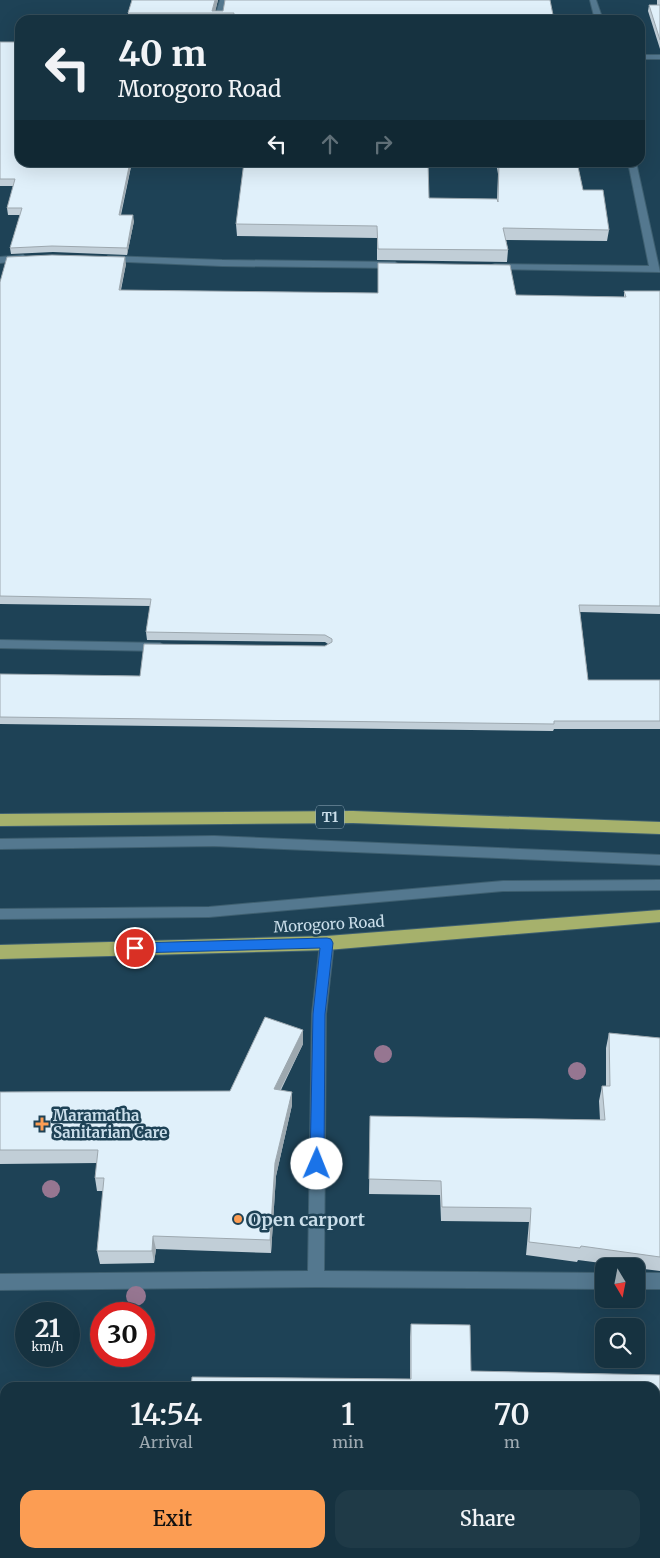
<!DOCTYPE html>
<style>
body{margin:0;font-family:Merriweather,serif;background:#1f3a47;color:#f1f3f6;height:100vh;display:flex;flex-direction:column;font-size:19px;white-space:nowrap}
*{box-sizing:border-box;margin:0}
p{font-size:16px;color:#9eaab1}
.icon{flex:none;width:28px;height:28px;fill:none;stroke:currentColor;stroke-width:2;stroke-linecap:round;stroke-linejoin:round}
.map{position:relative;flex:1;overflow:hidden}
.side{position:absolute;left:0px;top:1382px;width:660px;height:176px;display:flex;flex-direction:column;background:#163240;border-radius:15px 15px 0 0;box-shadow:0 5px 20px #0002,0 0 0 1px #354d59}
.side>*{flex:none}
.top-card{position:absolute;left:15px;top:15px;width:630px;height:152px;border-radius:15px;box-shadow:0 5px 20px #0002,0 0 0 1px #354d59;background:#163240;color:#f1f3f6;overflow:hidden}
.needle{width:32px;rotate:170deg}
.fabs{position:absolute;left:595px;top:1258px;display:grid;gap:10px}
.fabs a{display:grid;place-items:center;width:50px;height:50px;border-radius:10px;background:#163240;box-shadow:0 5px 20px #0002,0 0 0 1px #354d59;font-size:25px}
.speed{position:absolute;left:15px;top:1302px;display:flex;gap:10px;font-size:25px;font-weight:700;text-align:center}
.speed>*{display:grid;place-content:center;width:65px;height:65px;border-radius:50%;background:#163240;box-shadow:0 5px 20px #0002,0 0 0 1px #354d59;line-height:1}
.speed small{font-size:12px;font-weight:400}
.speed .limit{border:8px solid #d22;background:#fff;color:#111}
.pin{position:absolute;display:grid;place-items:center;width:42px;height:42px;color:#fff;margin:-21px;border:2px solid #fff;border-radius:50%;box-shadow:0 1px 5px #0007}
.me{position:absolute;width:55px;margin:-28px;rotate:1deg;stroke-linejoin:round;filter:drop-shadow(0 0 4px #0008)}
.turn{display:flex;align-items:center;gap:18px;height:105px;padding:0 20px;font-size:22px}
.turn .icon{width:65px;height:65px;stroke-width:2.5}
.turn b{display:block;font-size:35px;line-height:42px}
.lanes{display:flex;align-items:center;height:48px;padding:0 20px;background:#0003;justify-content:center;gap:25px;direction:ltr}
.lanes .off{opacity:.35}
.eta{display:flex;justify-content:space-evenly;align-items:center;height:85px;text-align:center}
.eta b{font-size:30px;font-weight:600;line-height:35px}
.button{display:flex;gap:10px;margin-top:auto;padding:10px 20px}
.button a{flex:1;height:58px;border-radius:15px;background:#fc9d53;color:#111;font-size:20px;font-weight:600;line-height:58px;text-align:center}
.button a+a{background:#1f3a47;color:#f1f3f6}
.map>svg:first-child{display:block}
</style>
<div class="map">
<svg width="660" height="1558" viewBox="0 0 660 1558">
<rect width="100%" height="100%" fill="#1e4256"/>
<path fill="#6b3e4f" d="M655,1504H660V1558H244L245,1554H655Z"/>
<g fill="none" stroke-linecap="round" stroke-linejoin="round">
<g stroke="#3e5f70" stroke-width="2">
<path id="lane" d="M220,0H226L222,20H214Z
M590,0H596L603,20H595Z
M640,55H660V59H640Z
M628,162H636L660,272L492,269V265L495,264L649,266Z
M23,255L27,258L26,260L0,263V257Z
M108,256L222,260L395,262L399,265L395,268L222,266L105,261L104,259Z
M0,640L160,643L166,647L160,651L0,648Z
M214,836L660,855V865L214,846L0,849V839Z
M660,880V890L503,891L209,917L0,919V909L209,907L503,881Z"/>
</g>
<g stroke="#3e5f70" stroke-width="2">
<path id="street" d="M327,938L332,939L334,943L326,1014L324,1271L604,1273V1289L316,1287L0,1290V1274L308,1271L312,1014L320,943L322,939Z
M636,1273H660V1289H636Z"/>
</g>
<g stroke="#3e5f70" stroke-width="2">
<path id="highway" d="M353,811L660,822V834L353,823L0,826V814Z
M660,910V922L327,950L0,959V945L327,936Z"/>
</g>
<use href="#lane" fill="#54788f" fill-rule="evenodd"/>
<use href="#street" fill="#54788f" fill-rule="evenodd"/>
<use href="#highway" fill="#a6b16c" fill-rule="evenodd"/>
</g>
<g fill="#967691">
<circle cx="383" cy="1054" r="9"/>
<circle cx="577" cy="1071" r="9"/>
<circle cx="51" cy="1189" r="9"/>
<circle cx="136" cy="1296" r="10"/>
</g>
<path fill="#c1ced7" d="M132,0H218L215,11L554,20H129L128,13Z
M657,0H660V49L648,11L649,5H657Z
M0,42L20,162H132L121,215L134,221L127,255L53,252L11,254L10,248L20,215H8L7,208L14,186H0Z
M496,162H577L583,190L609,230L607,241L506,240L508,250L507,262L377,260V238L237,236L236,224L429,198L497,200L498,174Z
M126,264L121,290L624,297V291H660V614L580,612L588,680H660V729H554L553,731L0,724V674L140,676L325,646L328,644L325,642L147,640L146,632L150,606L0,604V282Z
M303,1030V1044L281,1090L292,1105L276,1176L271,1253L156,1249L154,1263L100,1264L97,1251L103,1191H97L95,1178L97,1163L0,1164V1092L230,1091Z
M609,1033L660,1038V1271L636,1268V1266H624L578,1260L577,1262L526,1255L529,1222L441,1221L440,1195L369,1194L370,1130L600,1120L599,1101L602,1086H606V1048Z
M411,1324L471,1371L660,1375V1495H655V1388L410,1379V1337Z"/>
<path fill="#9da8af" d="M215,0H218L215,13L212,11Z
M130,162H132L119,221V215Z
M133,215L134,221L127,255V248Z
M125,257L126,264L119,297V290Z
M303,1030V1044L274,1102V1089Z
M292,1092V1105L276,1176L271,1253L270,1240L275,1163Z
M153,1236L156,1249L154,1263L152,1251Z"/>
<path fill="#e0f0fa" stroke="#9da8af" d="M132,0H215L212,11H223L225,0H550L554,20H233L234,13H128Z
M649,5H660V40Z
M0,42H20V162H130L119,215H133L127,248L52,246L10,248L22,208H7L15,179H0Z
M244,162H428L429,198L497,199L498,202L499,162H577L583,190H603L609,230L503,228L508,250L378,249L377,226L236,224Z
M52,255L125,257L119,290L378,293V263L510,265L516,295L626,297L624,291H660V606L579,605L588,680H660V721H554V724L0,717V674L140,676L144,644L325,646L332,642V639L325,635L146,632L151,599L0,596V282L7,257Z
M265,1017L303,1030L274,1089L292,1092L275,1163L270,1240L153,1236L152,1251H97L104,1178H95L98,1150H0V1092L230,1091Z
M609,1033L660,1038V1257L581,1246L580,1248L529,1242L531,1208L442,1207L441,1181L369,1179L370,1116L605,1120L602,1086H610Z
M411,1324L470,1325L471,1371L660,1375V1484L655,1483V1388H191L192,1377L411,1379Z
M0,1556H38V1558H0Z"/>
<path fill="#1a73e8" stroke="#114b97" d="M327,938L331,939L333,943L325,1014L324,1164L322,1168L317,1170L312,1168L310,1164L313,1014L320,948L135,953L130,952L128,948L130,945L135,943Z"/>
<g fill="#fc9d53" stroke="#1e4256" stroke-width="2">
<path d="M39.5 1116.5h5v5h5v5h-5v5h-5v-5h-5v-5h5z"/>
<circle cx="238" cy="1219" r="5"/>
</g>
<g text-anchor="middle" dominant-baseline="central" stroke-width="5" stroke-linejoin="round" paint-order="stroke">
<rect fill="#1e4256" stroke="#96afbe" stroke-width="1" x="316" y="805.5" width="28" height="23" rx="4"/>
<g font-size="14" font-weight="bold" fill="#cadeea">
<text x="330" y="817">T1</text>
</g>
<g font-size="15" fill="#cadeea" stroke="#1e4256">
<text transform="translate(329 924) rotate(-3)">Morogoro Road</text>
</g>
<g font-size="15" font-weight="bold" fill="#cadeea" stroke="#1e4256" text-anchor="start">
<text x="53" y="1115">Maramatha<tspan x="53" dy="17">Sanitarian Care</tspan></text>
</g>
<g font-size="18" font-weight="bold" fill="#cadeea" stroke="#1e4256" text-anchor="start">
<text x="248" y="1219">Open carport</text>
</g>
</g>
</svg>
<div class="fabs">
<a><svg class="needle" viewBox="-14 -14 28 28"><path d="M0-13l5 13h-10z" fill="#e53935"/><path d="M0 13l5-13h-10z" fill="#9eaab1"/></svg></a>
<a><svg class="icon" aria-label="search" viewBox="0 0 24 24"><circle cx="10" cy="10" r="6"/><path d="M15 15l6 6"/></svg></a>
</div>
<div class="speed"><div>21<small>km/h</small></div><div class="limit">30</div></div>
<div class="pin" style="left:135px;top:948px;background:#d93025"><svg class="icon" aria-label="arrive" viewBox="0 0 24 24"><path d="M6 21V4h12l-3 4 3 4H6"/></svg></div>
<svg class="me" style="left:317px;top:1164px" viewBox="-20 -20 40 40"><circle r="19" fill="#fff"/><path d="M0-13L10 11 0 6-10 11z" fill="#1a73e8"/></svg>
<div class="top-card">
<div class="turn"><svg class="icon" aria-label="left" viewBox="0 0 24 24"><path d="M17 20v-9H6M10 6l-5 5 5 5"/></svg><div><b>40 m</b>Morogoro Road</div></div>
<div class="lanes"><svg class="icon" aria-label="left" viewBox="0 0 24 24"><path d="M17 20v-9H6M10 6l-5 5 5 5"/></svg><svg class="icon off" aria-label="ahead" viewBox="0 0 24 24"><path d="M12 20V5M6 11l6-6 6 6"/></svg><svg class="icon off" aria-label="right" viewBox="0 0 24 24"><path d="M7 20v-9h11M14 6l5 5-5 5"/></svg></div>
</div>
<section class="side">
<div class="eta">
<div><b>14:54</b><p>Arrival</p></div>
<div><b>1</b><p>min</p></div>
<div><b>70</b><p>m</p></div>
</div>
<div class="button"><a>Exit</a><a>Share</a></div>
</section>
</div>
